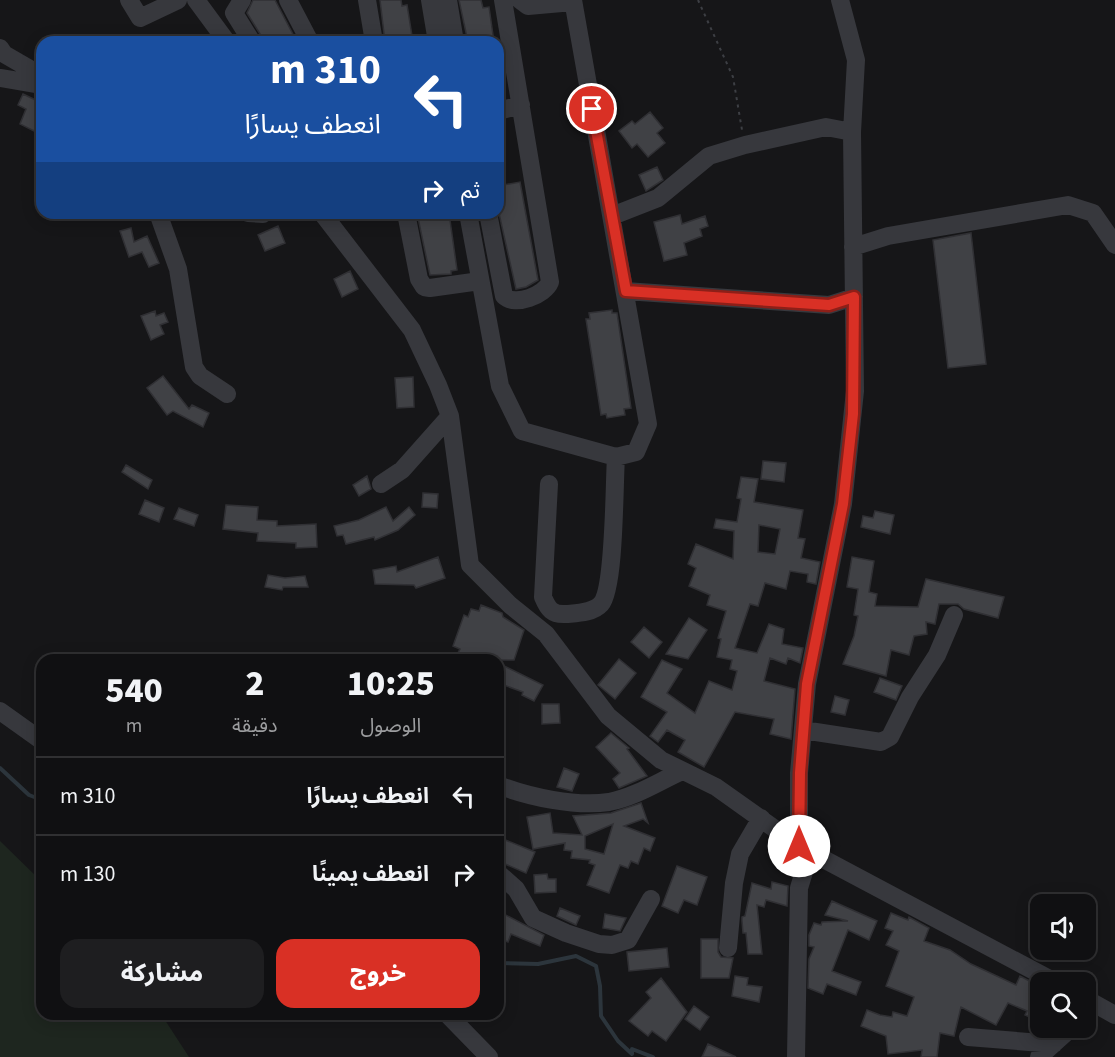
<!DOCTYPE html>
<html lang="ar">
<meta charset="utf-8">
<style>
body{margin:0;font-family:"Source Sans 3","Noto Sans Arabic",sans-serif;background:#1e1e20;color:#f1f3f6;direction:rtl;height:100vh;display:flex;flex-direction:column;font-size:22px;white-space:nowrap}
*{box-sizing:border-box;margin:0}
p{font-size:20px;color:#9c9d9f}
.icon{flex:none;width:33px;height:33px;fill:none;stroke:currentColor;stroke-width:2;stroke-linecap:round;stroke-linejoin:round}
.map{position:relative;flex:1;overflow:hidden;direction:ltr}
.panel{position:absolute;left:36px;top:654px;width:468px;height:366px;display:flex;flex-direction:column;background:#101012;border-radius:18px;box-shadow:0 3px 15px #0003,0 0 0 2px #303032;direction:rtl}
.panel>*{flex:none}
.guide{position:absolute;left:36px;top:36px;width:468px;height:183px;border-radius:18px;box-shadow:0 3px 15px #0003,0 0 0 2px #303032;direction:rtl;background:#1a4fa0;color:#fff;overflow:hidden}
.controls{position:absolute;left:1030px;top:894px;display:grid;gap:12px}
.controls a{display:grid;place-items:center;width:66px;height:66px;border-radius:12px;background:#101012;box-shadow:0 3px 15px #0003,0 0 0 2px #303032;font-size:30px}
.pin{position:absolute;display:grid;place-items:center;width:51px;height:51px;color:#fff;margin:-26px;border:3px solid #fff;border-radius:50%;box-shadow:0 2px 6px #0007}
.me{position:absolute;width:66px;margin:-33px;rotate:0deg;stroke-linejoin:round;filter:drop-shadow(0 0 4px #0008)}
.turn{display:flex;align-items:center;gap:21px;height:126px;padding:0 24px;font-size:27px}
.turn .icon{width:78px;height:78px;stroke-width:2.5}
.turn b{display:block;font-size:42px;line-height:51px}
.then{display:flex;align-items:center;height:57px;padding:0 24px;background:#0003;gap:12px;font-size:22px}
.eta{display:flex;justify-content:space-evenly;align-items:center;height:102px;text-align:center}
.eta b{font-size:36px;font-weight:800;line-height:42px}
.primary-button{display:flex;gap:12px;margin-top:auto;padding:12px 24px}
.primary-button a{flex:1;height:69px;border-radius:18px;background:#d93025;color:#fff;font-size:24px;font-weight:800;line-height:69px;text-align:center}
.primary-button a+a{background:#1e1e20;color:#f1f3f6}
ul{padding:0;list-style:none}
li{display:flex;align-items:center;gap:18px;height:78px;padding:0 24px;border-top:2px solid #303032}
li div{flex:1}
li b{display:block;font-size:22px}
li em{font-style:normal}
.map>svg:first-child{display:block}
</style>
<div class="map">
<svg width="1115" height="1057" viewBox="0 0 1115 1057">
<rect width="100%" height="100%" fill="#161618"/>
<path fill="#1e261f" d="M0,841L42,882V1014H161L189,1057H0Z"/>
<g fill="none" stroke-linecap="round" stroke-linejoin="round">
<path stroke="#2c353c" stroke-width="4" d="M0,768L29,795L42,800
M498,963L538,964L576,956L596,966L600,986L601,1016L618,1041L632,1054V1049L653,1057"/>
</g>
<path fill="#404145" stroke="#303034" stroke-width="1.5" fill-rule="evenodd" d="M253,0H275L297,42H265L247,13Z
M380,0H401L402,6L407,5L413,42H385Z
M459,0H481L483,8L489,7L494,42H468Z
M23,94L42,103V113L34,131L20,124L26,109L18,105Z
M650,112L663,128L657,133L665,143L648,157L637,144L632,148L619,131L632,121L635,124Z
M657,167L663,180L646,191L639,175Z
M520,182L538,280L526,287L516,289L498,209V186Z
M417,213H449L457,270L451,271V274L430,275Z
M680,215L682,224L705,216L708,226L700,229L702,236L684,243L687,255L664,261L654,222Z
M278,226L285,243L265,251L258,235Z
M131,228L134,242L147,236L159,263L149,267L142,252L129,257L120,231Z
M971,233L986,364L948,368L933,240Z
M350,271L358,289L342,297L334,279Z
M612,310V313H617L631,408L624,409L625,415L607,418L606,414L601,415L586,319H590L589,313Z
M155,311L156,316L164,313L168,322L160,325L164,334L151,340L141,316Z
M163,376L189,409L192,405L209,413L203,427L173,411L167,415L147,388Z
M413,377L414,407L397,408L395,378Z
M763,461L786,463L784,482L761,479Z
M126,465L152,480L148,489L122,472Z
M367,476L371,489L359,496L353,485Z
M741,477L758,479L754,502L803,510L798,538L805,539L801,558L820,562L816,584L807,582L808,574L790,571L786,589L765,583L758,606L750,604L735,648L757,653L769,624L784,629L782,644L803,648L800,663L788,658L786,664L770,658L764,681L795,689L791,739L770,734L774,719L735,712L704,767L678,752L685,740L674,734L667,730L658,742L650,736L667,712L641,697L662,660L682,669L667,693L695,713L709,681L732,690L737,671L730,669L732,660L717,657L721,639L718,638L726,611L707,605L710,595L689,586L696,568L688,564L696,544L733,559L734,531L714,528L716,519L737,522L741,499L737,498ZM759,525L780,529L775,554L758,552Z
M423,493L438,494L437,508L422,507Z
M145,500L164,508L159,522L139,514Z
M226,505L258,507L257,520L277,521V526L316,524L317,547L296,548V543L257,541L258,533L223,529Z
M386,507L393,521L409,507L415,515L398,530L375,540L374,537L346,544L343,535L337,536L334,526L359,520Z
M179,508L198,515L194,526L174,519Z
M875,511L894,515L890,534L861,527L863,516L873,518Z
M438,557L445,578L416,588L414,585L375,584L373,570L396,566L397,572Z
M852,557L874,561L869,592L877,594L875,606L918,607L926,579L1004,597L998,618L964,609L958,604H939L935,624L926,622L927,634L914,636L909,655L891,650L886,676L843,664L854,636L858,616L854,615L858,589L847,587Z
M268,575L285,578L305,576L308,587H283L282,590L265,587Z
M481,605L502,613L503,617L524,630L514,660H454L460,649L453,646L464,615L468,617L471,609L479,611Z
M689,618L707,630L688,659L666,654Z
M644,627L662,642L649,658L631,642Z
M619,659L636,673L615,699L598,685Z
M498,663L543,685L534,701L522,695L523,692L498,683Z
M880,678L902,686L896,700L874,692Z
M835,696L849,700L845,715L831,712Z
M542,704H559L560,723L542,724Z
M611,733L629,748L627,749L647,776L619,788L613,779L620,773L596,747Z
M564,768L579,774L572,791L557,787Z
M641,803L648,823L643,819L624,826L655,838L650,851L644,848L638,864L631,861L628,868L620,865L609,893L587,885L595,865L589,863L590,860L571,858L572,851L564,850L565,843L533,849L527,817L550,813L553,833L582,835L573,816L611,813ZM613,824L604,854L585,849V836Z
M498,837L535,852L526,873L498,861Z
M677,866L707,877L697,905L684,900L678,913L662,906Z
M547,874L548,879H556V892L535,893L534,875Z
M772,882L788,886L787,906L766,900L764,907L757,905L762,954H748L746,933H743L742,921V917L745,916L752,883L771,889Z
M832,901L877,921L869,940L848,930L832,971L861,982L856,995L827,984L823,994L808,988L809,959L814,947L809,946V935L814,923L821,925L822,922L848,921L825,915Z
M560,908L580,916L576,925L557,916Z
M498,911L544,935L540,946L511,934L508,942L498,938Z
M891,913L908,920L909,917L929,928L924,941L950,950L971,964L1016,985L1020,976L1041,987V1022L1025,1015L1027,1011L1008,1003L996,1025L961,1007L954,1036L940,1033L937,1057H921L922,1050L888,1054L886,1036L861,1026L867,1010L880,1015L892,1017L893,1012L907,1016L914,997L886,986L899,951L886,945L893,931L885,928Z
M605,914L626,918L620,931L603,928Z
M701,939H718V952L721,957L733,958L729,978H701Z
M667,948L669,967L629,971L627,952Z
M735,976L748,978L747,985L762,987L759,1002L732,996Z
M661,978L687,1012L666,1041L652,1031L648,1036L629,1021L651,998L646,992Z
M694,1006L709,1017L700,1030L685,1019Z
M708,1044L736,1057H702Z"/>
<g fill="none" stroke-linecap="round" stroke-linejoin="round">
<path stroke="#3d3f44" stroke-width="2" stroke-dasharray="3 4.5" stroke-linecap="butt" d="M698,0L733,77L742,130"/>
<path stroke="#37383d" stroke-width="18" d="M129,0L140,18L178,0
M196,0L227,42
M242,0L234,13L252,42
M288,0L310,42
M367,0L374,42
M430,0L437,42
M448,0L455,42
M520,0L528,6L573,2
M0,48L4,54L42,76
M0,78L42,85
M498,111L521,105
M158,213L178,269L194,367L200,376L227,394
M248,213L263,214
M322,213L412,330L438,385L450,416L470,565L510,605L546,634L608,716L661,760L716,787L799,846L1055,982
M406,213L419,279L424,287L430,288L480,281
M468,213L500,386L522,431L616,457L636,452L648,424L573,0
M488,213L504,296C515,307 545,295 550,282L503,0
M612,216L658,198L709,156L745,145L826,127L852,132
M853,247L888,236L1068,205L1093,213L1115,245
M625,291L829,305L854,297
M381,484L402,470L450,416
M549,484L543,597C548,609 552,615 566,614C577,613 593,613 601,604C615,588 614,485 616,457
M0,711L42,741
M803,730L881,742L890,737L910,697L937,655L954,615
M498,785C529,797 575,807 609,802C635,797 658,782 682,771
M498,873L516,889L533,918L566,933L599,944L612,945L628,940L651,899
M728,948L734,883L740,854L761,818
M1086,999L1115,1015
M447,1014L489,1057
M968,1037L1054,1044
M796,1057L799,888L807,862L799,846V773L807,684L843,504L855,391L852,132L856,60L840,0
M1039,1057L1071,1028"/>
</g>
<g fill="none" stroke-linecap="round" stroke-linejoin="round">
<g stroke="#8d1f18" stroke-width="15">
<path id="route" d="M592,109L626,291L829,305L854,297L853,414L843,504L807,684L800,773L799,846"/>
</g>
<use href="#route" stroke="#d93025" stroke-width="10"/>
</g>
</svg>
<div class="controls">
<a><svg class="icon" aria-label="sound" viewBox="0 0 24 24"><path d="M4 9h4l5-4v14l-5-4H4zM17 9q2 3 0 6"/></svg></a>
<a><svg class="icon" aria-label="search" viewBox="0 0 24 24"><circle cx="10" cy="10" r="6"/><path d="M15 15l6 6"/></svg></a>
</div>
<div class="pin" style="left:592px;top:109px;background:#d93025"><svg class="icon" aria-label="arrive" viewBox="0 0 24 24"><path d="M6 21V4h12l-3 4 3 4H6"/></svg></div>
<svg class="me" style="left:799px;top:846px" viewBox="-20 -20 40 40"><circle r="19" fill="#fff"/><path d="M0-13L10 11 0 6-10 11z" fill="#d93025"/></svg>
<div class="guide">
<div class="turn"><svg class="icon" aria-label="left" viewBox="0 0 24 24"><path d="M17 20v-9H6M10 6l-5 5 5 5"/></svg><div><b>310 m</b>انعطف يسارًا</div></div>
<div class="then">ثم<svg class="icon" aria-label="right" viewBox="0 0 24 24"><path d="M7 20v-9h11M14 6l5 5-5 5"/></svg></div>
</div>
<section class="panel">
<div class="eta">
<div><b>10:25</b><p>الوصول</p></div>
<div><b>2</b><p>دقيقة</p></div>
<div><b>540</b><p>m</p></div>
</div>
<ul>
<li><svg class="icon" aria-label="left" viewBox="0 0 24 24"><path d="M17 20v-9H6M10 6l-5 5 5 5"/></svg><div><b>انعطف يسارًا</b></div><em>310 m</em></li>
<li><svg class="icon" aria-label="right" viewBox="0 0 24 24"><path d="M7 20v-9h11M14 6l5 5-5 5"/></svg><div><b>انعطف يمينًا</b></div><em>130 m</em></li>
</ul>
<div class="primary-button"><a>خروج</a><a>مشاركة</a></div>
</section>
</div>
